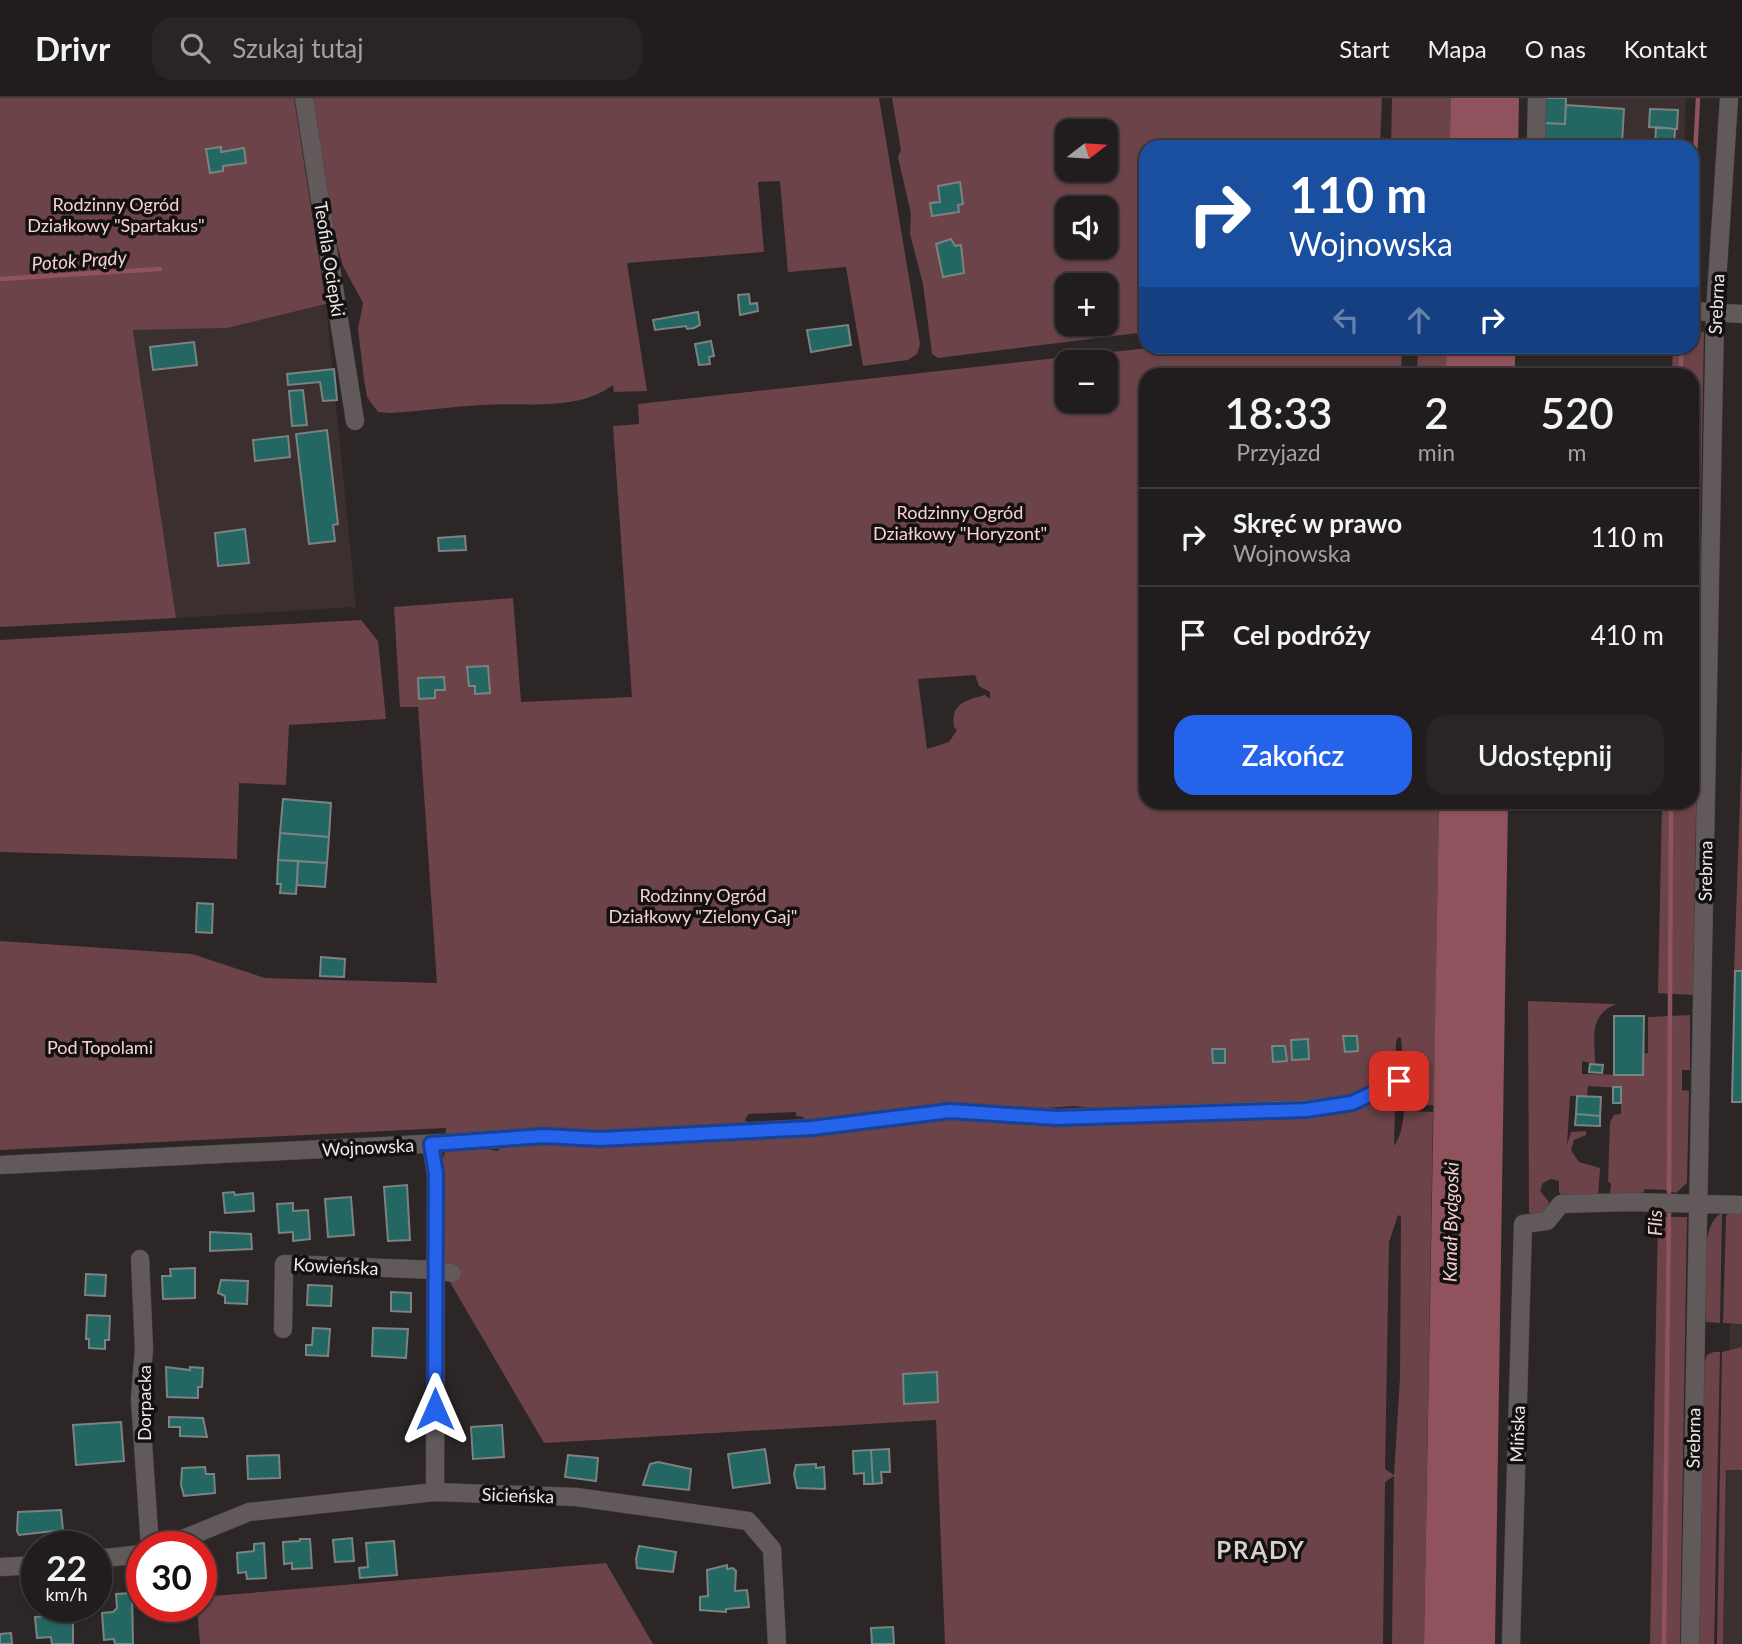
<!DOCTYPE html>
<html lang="pl">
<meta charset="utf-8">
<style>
body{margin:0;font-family:Lato,sans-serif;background:#292526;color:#f1f3f6;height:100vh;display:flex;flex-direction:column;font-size:26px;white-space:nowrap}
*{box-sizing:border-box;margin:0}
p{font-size:23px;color:#a2a1a4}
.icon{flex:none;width:38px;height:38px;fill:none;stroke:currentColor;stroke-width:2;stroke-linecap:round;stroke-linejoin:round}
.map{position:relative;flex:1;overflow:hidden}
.panel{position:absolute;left:1139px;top:270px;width:560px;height:441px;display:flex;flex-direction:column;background:#211c1d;border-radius:21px;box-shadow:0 2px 5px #0004,0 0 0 2px #3e3a3b}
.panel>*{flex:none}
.hud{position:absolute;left:1139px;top:42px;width:560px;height:214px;border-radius:21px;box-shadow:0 2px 5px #0004,0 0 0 2px #3e3a3b;background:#1a4fa0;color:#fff;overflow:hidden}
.needle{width:46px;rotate:73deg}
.buttons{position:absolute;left:1055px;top:21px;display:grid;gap:14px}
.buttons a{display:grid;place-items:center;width:63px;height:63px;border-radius:14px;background:#211c1d;box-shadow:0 2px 5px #0004,0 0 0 2px #3e3a3b;font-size:35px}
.speed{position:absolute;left:21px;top:1433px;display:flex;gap:14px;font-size:35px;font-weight:700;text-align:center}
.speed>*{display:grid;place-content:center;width:91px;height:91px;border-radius:50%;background:#211c1d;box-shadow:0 2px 5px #0004,0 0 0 2px #3e3a3b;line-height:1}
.speed small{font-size:18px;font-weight:400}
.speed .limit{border:10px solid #d22;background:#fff;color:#111}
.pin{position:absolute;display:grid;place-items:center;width:60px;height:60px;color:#fff;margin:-30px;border-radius:14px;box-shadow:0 4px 10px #0006}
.me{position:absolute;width:77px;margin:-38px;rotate:0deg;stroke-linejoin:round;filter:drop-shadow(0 0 5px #0008)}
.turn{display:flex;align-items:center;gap:24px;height:147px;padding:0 35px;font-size:32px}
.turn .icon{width:91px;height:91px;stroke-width:2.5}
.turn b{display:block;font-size:49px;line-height:60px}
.lanes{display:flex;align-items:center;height:66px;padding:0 35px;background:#0003;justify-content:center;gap:35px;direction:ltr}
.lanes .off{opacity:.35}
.eta{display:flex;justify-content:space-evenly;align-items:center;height:119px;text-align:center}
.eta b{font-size:42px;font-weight:600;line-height:49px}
.button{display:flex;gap:14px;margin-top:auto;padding:14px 35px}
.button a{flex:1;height:80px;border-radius:21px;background:#2563eb;color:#fff;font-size:28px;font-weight:600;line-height:80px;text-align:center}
.button a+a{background:#292526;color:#f1f3f6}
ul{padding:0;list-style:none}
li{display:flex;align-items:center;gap:21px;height:98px;padding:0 35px;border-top:2px solid #3e3a3b}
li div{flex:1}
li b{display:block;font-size:26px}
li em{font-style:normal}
header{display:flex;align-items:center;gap:42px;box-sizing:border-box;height:98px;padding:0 35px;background:#211c1d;border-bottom:2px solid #3e3a3b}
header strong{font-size:33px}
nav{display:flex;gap:38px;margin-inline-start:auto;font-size:24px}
.search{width:490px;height:63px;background:#292526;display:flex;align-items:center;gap:18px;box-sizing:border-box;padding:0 24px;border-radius:21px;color:#a2a1a4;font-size:26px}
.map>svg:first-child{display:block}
</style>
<header>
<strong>Drivr</strong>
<div class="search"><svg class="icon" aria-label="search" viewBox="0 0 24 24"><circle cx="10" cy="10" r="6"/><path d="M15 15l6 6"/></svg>Szukaj tutaj</div>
<nav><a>Start</a><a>Mapa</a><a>O nas</a><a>Kontakt</a></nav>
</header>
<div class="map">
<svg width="1742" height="1546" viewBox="0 0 1742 1546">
<rect width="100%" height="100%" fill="#2c2627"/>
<path fill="#3c2f30" d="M1541,0H1686L1684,49H1540Z
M326,206L356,509L176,520L133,231L227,230Z
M1742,1142V1546H1723L1730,1225Z"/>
<path fill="#6c4349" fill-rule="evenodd" d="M0,0H294L326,206L227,230L133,232L176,520L0,529Z
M313,0H879L920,246L917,256L908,262L863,268L846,169L788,174L780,83L758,84L764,154L627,165L647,293L614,294L613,287C577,314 524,304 482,307C451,309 421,313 390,315L378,314L367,299L364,281L358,231L363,205L343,168L331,125Z
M892,0H1382L1380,49H1146V234L938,260L932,256L923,186L910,136L911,116L898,59L901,52ZM1068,33H1106V72H1068ZM1068,110H1106V149H1068ZM1068,187H1106V226H1068Z
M1392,0H1453L1454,49H1391Z
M1692,231L1704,234L1693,897L1658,895L1662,704H1692V276H1672L1673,249L1692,248Z
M1158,249H1402L1401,276H1146V704H1439L1434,1007H1412L1411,1013L1433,1014L1424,1546H1392L1394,1378L1385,1384L1383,1546H945L936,1322L544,1345L451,1186L450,1170L436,1158L435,1144L441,1133L442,1064L445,1054C463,1042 478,1050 497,1053L510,1045L546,1040L578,1049L706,1041L754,1035L760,1031H769L782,1036L846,1032L919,1019L970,1016L1067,1025L1114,1020L1294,1016L1359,1008L1383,994L1390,995L1395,1011L1394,1048C1411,1025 1403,968 1401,940L1398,939C1394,947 1397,954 1395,962C1386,994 1356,1001 1327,1005L1127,1014L1074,1008L1019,1012L963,1009L958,1006L904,1017H888L878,1025L871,1019L809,1027L803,1019L796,1018V1014L748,1016L745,1022L750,1027L672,1034L647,1032L618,1036L582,1031L554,1033L532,1031L525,1035L520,1031C498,1038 471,1034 445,1040L446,1030L0,1052V843L192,856L265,880L437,885L418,609H400L394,509L513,500L521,604L632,599L613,328L639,326L638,306ZM1068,264H1106V303H1068ZM975,577L979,588L990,594V601L985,597C966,602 950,606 954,629L957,632L949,644L927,651L918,581ZM1398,1117L1401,1119L1400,1280L1394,1377L1385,1371L1389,1144Z
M1418,249H1450V276H1417Z
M361,522L378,543L386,621L289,627L286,687L239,685L237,761L0,754V542Z
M1742,634V873L1734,874L1742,646Z
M1528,903L1616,906C1588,918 1595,940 1595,966L1582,963V976L1643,977V956L1648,955V919L1690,917V972H1682V992L1689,993L1687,1085L1676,1095L1665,1092L1645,1091L1640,1099L1610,1095L1611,1086L1608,1083L1610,1024L1614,1017L1621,1016V990L1588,988L1587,998H1570L1567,1047L1571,1034L1586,1033V1037L1574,1042L1571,1052L1579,1064L1600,1070L1598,1099H1563L1559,1094V1083L1551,1081L1543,1085L1540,1093L1549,1104L1546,1115H1529Z
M1742,1113V1226L1723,1225L1726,1118L1729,1114Z
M1722,1115L1720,1225L1706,1224C1706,1199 1697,1126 1722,1115Z
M1658,1119H1687L1680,1546H1650Z
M1742,1249V1372H1726L1723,1546H1717L1722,1254Z
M1714,1254H1720L1714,1546H1699L1704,1265L1707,1257Z
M606,1465L653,1546H200L197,1509L201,1508V1499Z"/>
<path fill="#90535d" d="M1451,0H1519L1518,49H1450Z
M1447,249H1515V276H1446Z
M1439,704H1508L1495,1546H1424Z"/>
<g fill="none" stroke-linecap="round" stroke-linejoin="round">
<path stroke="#90535d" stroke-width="4.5" d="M1692,117L1698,0
M0,181L160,171
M1680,276L1682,248
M1669,1102L1671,704
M1664,1546L1669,1110"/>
</g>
<path fill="#246661" stroke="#7b8382" stroke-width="2" d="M1544,0H1566L1565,26L1543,25Z
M1566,7L1624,11L1622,46L1568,43V49H1542L1543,25L1565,26Z
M1650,11L1678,12L1677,31L1649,29Z
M1656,29L1675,31L1674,49H1655Z
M1568,43L1622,46V49H1568Z
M221,49V54L244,50L246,65L223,68V73L210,75L206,51Z
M960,84L963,106L958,107L959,114L932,118L930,105L940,104L938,88Z
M951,141L955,148L961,147L964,175L943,179L936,146Z
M749,196L750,206L757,205L758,213L740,217L738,197Z
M698,214L700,227L694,230L687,231L686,228L655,232L653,222Z
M848,227L851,247L811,254L807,232Z
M711,243L714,258L709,259L710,266L699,267L695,246Z
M194,244L197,267L153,272L150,249Z
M334,271L337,302L323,303L320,284L288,287L287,276Z
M303,292L307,327L292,328L289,293Z
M327,332L338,426L333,427L335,443L309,446L296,336Z
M288,338L290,359L255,363L253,342Z
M245,431L249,465L218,468L215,435Z
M465,438L466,452L439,453L438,440Z
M488,568L490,595L475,596V588H469L467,569Z
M444,579L445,592H435V600L419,601L418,580Z
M283,701L331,705L329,739L280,735Z
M280,735L329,739L327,765L278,762Z
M278,762L298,763L296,796L280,795L281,786H277Z
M298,763L327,765L325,789L297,787Z
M197,805L213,806L212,835L196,834Z
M321,859L345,861L344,879L320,878Z
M1735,873H1742V1004H1732Z
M1614,918H1644L1643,977H1614Z
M1343,938H1357L1358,953L1345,954Z
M1308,941L1309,961L1292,962L1291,942Z
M1272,948H1285L1287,963L1273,964Z
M1212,951H1225V965H1213Z
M1590,966L1603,967L1602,975L1589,974Z
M1613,989H1621V1005H1613Z
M1577,998L1601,999L1600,1018L1576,1016Z
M1576,1016L1600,1018V1028L1575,1027Z
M407,1087L410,1142L388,1143L384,1089Z
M234,1094L235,1097L253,1095L254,1113L225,1115L223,1095Z
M351,1099L354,1137L328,1139L325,1101Z
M293,1105V1113L308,1112L310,1141L293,1143V1134L279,1135L277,1106Z
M210,1134L251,1136L252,1151L210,1153Z
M195,1170V1200L163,1201L162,1178H171L170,1171Z
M86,1176L106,1177L105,1198L85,1197Z
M221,1182L248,1183L247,1206L225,1205V1198L218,1195Z
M308,1187L332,1188L331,1208L307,1207Z
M391,1194L411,1195V1214L391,1213Z
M87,1217L110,1218L109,1242H105V1251L89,1250V1241H86Z
M313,1230L330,1231L328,1258L306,1257V1247H312Z
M373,1230L408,1231L406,1260L372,1258Z
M166,1269L190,1272V1269L203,1270L202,1289H198V1300L167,1299Z
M937,1274L938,1304L904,1306L903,1276Z
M169,1319L203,1320L207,1339L180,1338V1329H169Z
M121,1324L124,1363L76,1367L73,1327Z
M502,1327L504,1359L473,1361L471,1329Z
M765,1351L770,1385L733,1390L728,1356Z
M889,1351L890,1374H881L882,1385L873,1386L871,1352Z
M871,1352L873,1386H864V1375L854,1376L853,1353Z
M279,1357L280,1380L248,1381L247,1358Z
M568,1357L598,1360L596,1383L565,1379Z
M658,1364L691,1371L689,1392L643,1387L650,1366Z
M816,1366V1370L824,1369L825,1391L797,1390L794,1376L796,1367Z
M205,1369L206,1376H214L215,1395L184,1398L181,1387L182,1370Z
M61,1412L63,1432L19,1437L17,1433L18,1414Z
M352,1440L354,1463L335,1464L333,1442Z
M300,1441H310L312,1470L292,1471V1465L284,1466L283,1444L300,1443Z
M394,1443L397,1477L360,1480L359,1470L368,1469L366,1445Z
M264,1445L266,1480L247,1481L246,1474L238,1475L237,1455L254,1453V1446Z
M639,1448L676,1454L673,1474L637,1470L636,1461Z
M727,1467V1471L733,1470L736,1473L735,1493L747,1492L749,1509L726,1511V1514L700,1512V1499L708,1498L707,1472Z
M132,1495L133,1546H115L114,1541L104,1542L102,1515L113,1514L117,1510L116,1496Z
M73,1509V1546H52L51,1539L37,1540L35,1519L51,1518V1521H59L58,1510Z
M893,1529L894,1546H872L871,1530Z
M11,1535L12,1546H0V1536Z"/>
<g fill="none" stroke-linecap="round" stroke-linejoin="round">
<g stroke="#494344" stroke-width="19">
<path id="minor" d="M304,0L355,323
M1536,49L1537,0
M1692,213L1742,216
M431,1046L436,1076L435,1394
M0,1067L444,1045L544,1038L600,1041L812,1030L950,1013L1057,1020L1306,1011L1352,1005L1399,983
M140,1161L144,1250L140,1301L150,1449
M283,1231L284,1166L436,1172L452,1175
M163,1449L249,1414L435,1394L576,1399L748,1423L772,1451L777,1546
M96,1461L142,1456
M0,1469L37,1467
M1511,1546L1523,1126L1547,1123L1561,1106L1632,1104L1742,1107
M1690,1546L1715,214L1729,0"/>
</g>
<use href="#minor" stroke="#61595a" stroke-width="18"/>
</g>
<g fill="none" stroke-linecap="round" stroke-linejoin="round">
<g stroke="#184099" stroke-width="18">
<path id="route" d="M435,1311L436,1076L431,1046L544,1038L600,1041L812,1030L950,1013L1057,1020L1306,1012L1352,1005L1399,983"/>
</g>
<use href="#route" stroke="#2563eb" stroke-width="12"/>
</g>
<g text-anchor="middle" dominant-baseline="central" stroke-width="7" stroke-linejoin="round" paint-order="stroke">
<g font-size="18" fill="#f9d1d6" stroke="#131010">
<text x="116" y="106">Rodzinny Ogród<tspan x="116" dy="21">Działkowy "Spartakus"</tspan></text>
<text x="960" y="414">Rodzinny Ogród<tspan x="960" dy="21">Działkowy "Horyzont"</tspan></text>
<text x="703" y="797">Rodzinny Ogród<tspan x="703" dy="21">Działkowy "Zielony Gaj"</tspan></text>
<text x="100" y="949">Pod Topolami</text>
</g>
<g font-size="18" fill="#ede8e9" stroke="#131010">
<text transform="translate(330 161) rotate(81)">Teofila Ociepki</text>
<text transform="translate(1716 206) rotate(-87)">Srebrna</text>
<text transform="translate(1705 773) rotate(-89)">Srebrna</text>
<text transform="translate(368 1049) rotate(-3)">Wojnowska</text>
<text transform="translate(336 1168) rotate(3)">Kowieńska</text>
<text transform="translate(144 1305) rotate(-90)">Dorpacka</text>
<text transform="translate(1517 1336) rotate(-88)">Mińska</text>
<text transform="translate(1693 1340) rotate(-89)">Srebrna</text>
<text transform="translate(518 1397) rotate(2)">Sicieńska</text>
</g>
<g font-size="19" font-style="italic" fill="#f4cdd1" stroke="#131010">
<text transform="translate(79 162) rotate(-4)">Potok Prądy</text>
<text transform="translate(1450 1124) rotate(-89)">Kanał Bydgoski</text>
<text transform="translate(1654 1125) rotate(-90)">Flis</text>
</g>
<g font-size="24" font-weight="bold" letter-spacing="2" fill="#d8cfd0" stroke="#131010">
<text x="1261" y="1451">PRĄDY</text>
</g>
</g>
</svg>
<div class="buttons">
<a><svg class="needle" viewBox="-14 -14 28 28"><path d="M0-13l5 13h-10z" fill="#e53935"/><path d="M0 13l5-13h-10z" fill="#a2a1a4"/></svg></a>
<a><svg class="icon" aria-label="sound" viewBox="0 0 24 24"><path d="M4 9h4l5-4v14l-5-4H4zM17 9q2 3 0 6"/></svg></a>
<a>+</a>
<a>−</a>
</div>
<div class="speed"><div>22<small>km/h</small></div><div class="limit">30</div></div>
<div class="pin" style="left:1399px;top:983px;background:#d93025"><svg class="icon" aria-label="arrive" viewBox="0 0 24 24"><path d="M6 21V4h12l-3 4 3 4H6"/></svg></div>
<svg class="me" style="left:435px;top:1311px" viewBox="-20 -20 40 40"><path d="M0-17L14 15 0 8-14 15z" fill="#2563eb" stroke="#fff" stroke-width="4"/></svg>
<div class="hud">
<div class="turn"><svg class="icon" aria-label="right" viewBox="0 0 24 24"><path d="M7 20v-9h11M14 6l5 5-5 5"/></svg><div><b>110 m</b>Wojnowska</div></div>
<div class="lanes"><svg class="icon off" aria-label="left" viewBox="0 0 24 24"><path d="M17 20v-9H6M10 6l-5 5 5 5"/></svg><svg class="icon off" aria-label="ahead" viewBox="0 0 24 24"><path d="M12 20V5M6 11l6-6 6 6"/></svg><svg class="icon" aria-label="right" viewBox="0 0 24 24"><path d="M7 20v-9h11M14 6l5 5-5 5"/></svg></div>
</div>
<section class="panel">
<div class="eta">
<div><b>18:33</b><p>Przyjazd</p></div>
<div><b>2</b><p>min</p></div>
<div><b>520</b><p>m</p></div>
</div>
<ul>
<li><svg class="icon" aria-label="right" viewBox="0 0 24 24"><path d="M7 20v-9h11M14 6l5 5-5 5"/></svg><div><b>Skręć w prawo</b><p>Wojnowska</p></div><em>110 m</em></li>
<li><svg class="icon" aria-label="arrive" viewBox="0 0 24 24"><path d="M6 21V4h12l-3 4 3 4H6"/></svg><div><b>Cel podróży</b></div><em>410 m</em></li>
</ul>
<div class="button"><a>Zakończ</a><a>Udostępnij</a></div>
</section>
</div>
